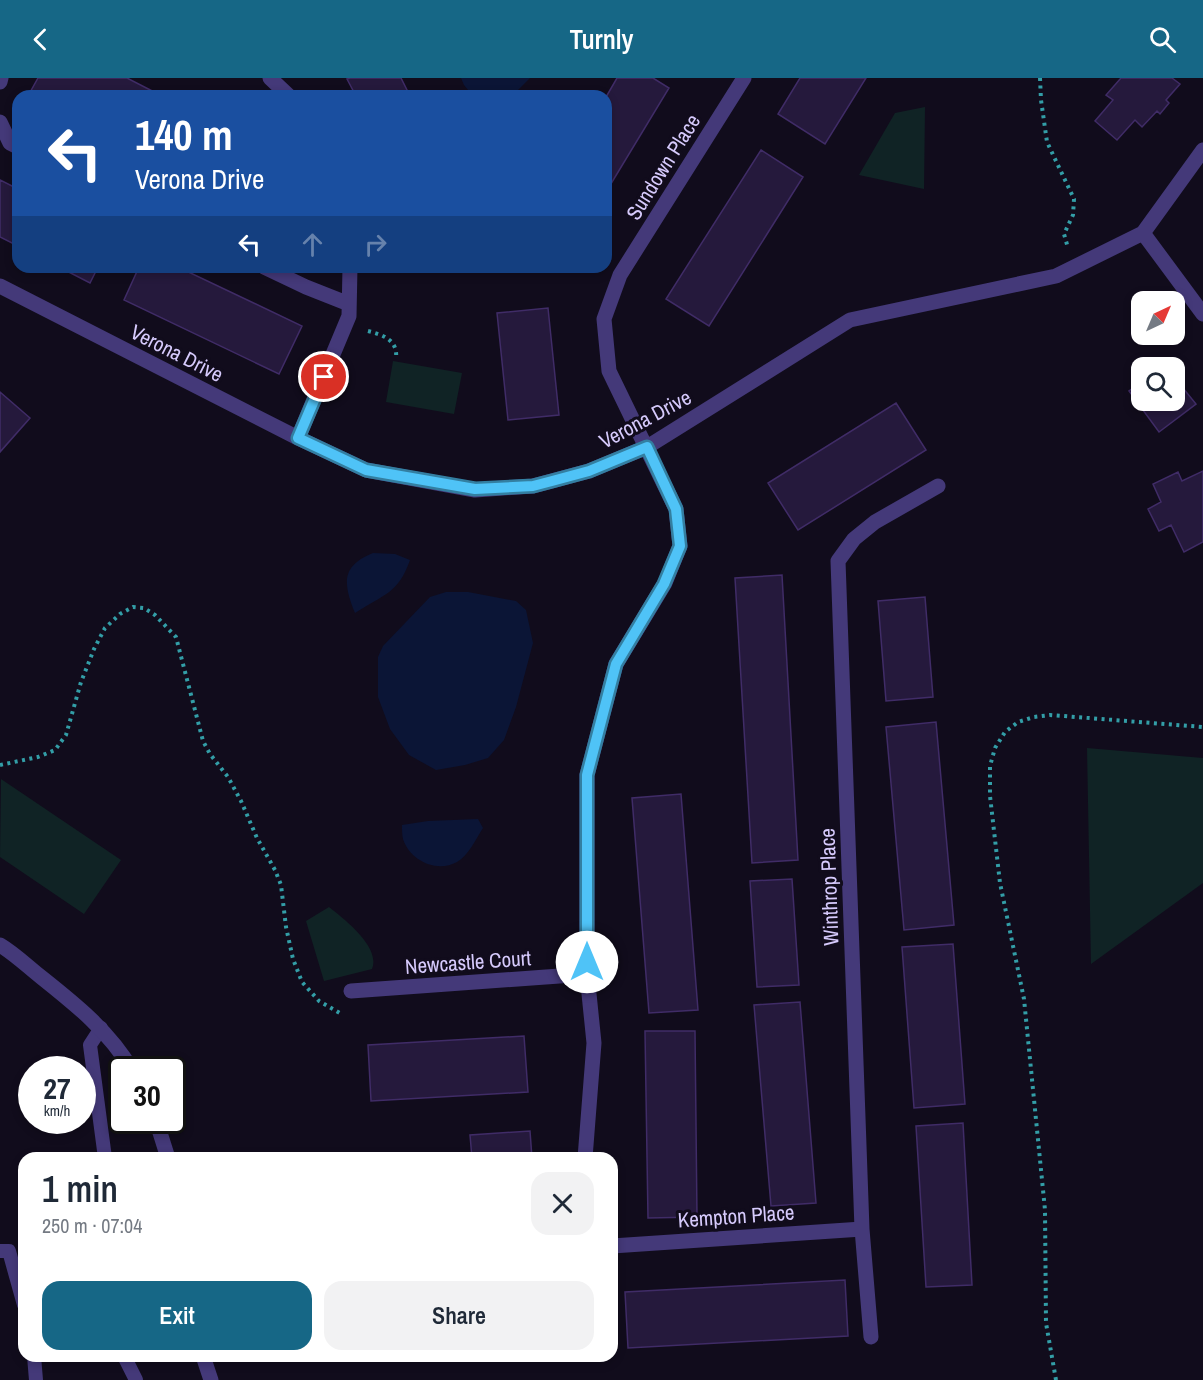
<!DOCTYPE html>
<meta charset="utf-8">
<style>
body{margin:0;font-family:"Archivo Narrow",sans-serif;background:#f2f2f3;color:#1f2937;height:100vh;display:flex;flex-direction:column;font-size:22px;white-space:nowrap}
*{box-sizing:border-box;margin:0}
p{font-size:20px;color:#747a83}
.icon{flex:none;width:33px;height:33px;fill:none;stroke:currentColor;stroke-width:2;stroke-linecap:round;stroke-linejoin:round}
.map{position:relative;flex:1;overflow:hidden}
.details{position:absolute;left:18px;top:1074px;width:600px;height:210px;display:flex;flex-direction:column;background:#fff;border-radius:18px;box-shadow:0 3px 9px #0003}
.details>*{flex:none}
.hud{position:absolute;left:12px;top:12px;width:600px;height:183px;border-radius:18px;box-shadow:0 3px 9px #0003;background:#1a4fa0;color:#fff;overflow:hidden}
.needle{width:39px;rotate:44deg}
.tools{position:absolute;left:1131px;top:213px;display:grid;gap:12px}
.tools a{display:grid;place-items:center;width:54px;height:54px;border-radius:12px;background:#fff;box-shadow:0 3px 9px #0003;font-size:30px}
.speed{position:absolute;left:18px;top:978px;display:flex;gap:12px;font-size:30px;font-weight:700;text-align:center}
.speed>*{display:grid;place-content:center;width:78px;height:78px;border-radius:50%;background:#fff;box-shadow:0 3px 9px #0003;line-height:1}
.speed small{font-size:15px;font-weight:400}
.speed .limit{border:3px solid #111;border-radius:9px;background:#fff;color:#111}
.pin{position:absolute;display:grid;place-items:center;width:51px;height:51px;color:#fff;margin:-26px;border:3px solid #fff;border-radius:50%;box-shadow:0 2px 6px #0007}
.me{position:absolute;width:66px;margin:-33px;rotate:0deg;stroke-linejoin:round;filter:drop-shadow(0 0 4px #0008)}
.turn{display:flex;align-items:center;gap:21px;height:126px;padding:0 24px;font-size:27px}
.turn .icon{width:78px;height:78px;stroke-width:2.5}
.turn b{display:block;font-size:42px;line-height:51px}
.lanes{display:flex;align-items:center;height:57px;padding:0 24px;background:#0003;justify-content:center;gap:30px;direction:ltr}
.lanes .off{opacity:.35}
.round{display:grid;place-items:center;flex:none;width:63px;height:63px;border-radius:18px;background:#f2f2f3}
.summary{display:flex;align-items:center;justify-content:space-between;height:102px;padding:0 24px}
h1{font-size:36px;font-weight:600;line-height:45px}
.button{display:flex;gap:12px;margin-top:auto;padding:12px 24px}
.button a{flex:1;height:69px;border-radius:18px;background:#166786;color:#fff;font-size:24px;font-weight:600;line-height:69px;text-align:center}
.button a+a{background:#f2f2f3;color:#1f2937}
header{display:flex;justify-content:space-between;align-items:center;height:78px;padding:0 24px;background:#166786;color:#fff;font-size:27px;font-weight:600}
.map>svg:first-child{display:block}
</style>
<header><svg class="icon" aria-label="back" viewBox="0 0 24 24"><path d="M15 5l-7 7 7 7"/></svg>Turnly<svg class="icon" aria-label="search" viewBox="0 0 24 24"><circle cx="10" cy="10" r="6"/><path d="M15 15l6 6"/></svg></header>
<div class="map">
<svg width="1203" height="1302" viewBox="0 0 1203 1302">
<rect width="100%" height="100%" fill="#110c1c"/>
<path fill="#102325" d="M925,29L924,111L859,97L895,35Z
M393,283L462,295L454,336L386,324Z
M1087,670L1203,680V805L1091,886Z
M1,701L121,782L84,836L0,779Z
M329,829C344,841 381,869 372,891L324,903L306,843Z"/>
<path fill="#0b1536" d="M461,0H530L514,16L510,18H473L464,7Z
M373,475L395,476L410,482C398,516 384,516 355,535C343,505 341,488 373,475Z
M446,514H468L516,523L526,532L533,565L516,629L504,662L488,680L465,687L436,692L409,677L390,651L378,619V579L383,568L430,519Z
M478,741L483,750C476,761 468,778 457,784C437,795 410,783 403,761C402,757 402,751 402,747L428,743Z"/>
<path fill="#25193c" stroke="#402c67" stroke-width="1.5" d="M38,0H127L162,18H28Z
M350,0H401L410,18H356L347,1Z
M617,0H653L669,10L606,114V19Z
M800,0H866L825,66L778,36Z
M1121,0H1172L1180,6L1166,22L1169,25L1160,36L1157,33L1142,49L1135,42L1117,62L1095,43L1113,22L1106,17Z
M761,72L803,99L709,248L666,221Z
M0,102L18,111V168L0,159Z
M59,189H98L90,205Z
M139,189H178L302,248L279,296L124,222Z
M548,230L559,337L508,342L497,235Z
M1142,304V322H1174V306L1180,312L1183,310L1196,326L1159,354L1129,313Z
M0,314L30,340L0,374Z
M896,325L926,372L798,452L768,405Z
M1203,393V464L1184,474L1171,447L1159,453L1148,431L1161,424L1153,406L1178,394L1182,403Z
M782,497L798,782L752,785L735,500Z
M925,519L933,619L886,623L878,523Z
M936,644L954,847L904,852L886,649Z
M681,716L698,932L649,935L632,720Z
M792,801L799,907L757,909L750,803Z
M953,866L965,1026L914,1030L902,869Z
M800,924L816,1125L771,1128L754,927Z
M645,953H695L697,1139L648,1140Z
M524,958L528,1014L371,1023L368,967Z
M963,1045L972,1207L926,1209L916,1048Z
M530,1053L532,1080H472L470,1057Z
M845,1202L848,1258L628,1270L625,1214Z"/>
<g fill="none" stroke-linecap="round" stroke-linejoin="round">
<path stroke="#339ea7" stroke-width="4" stroke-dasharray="3 4.5" stroke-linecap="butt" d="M1040,0L1041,22L1047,64L1074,121L1073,137L1064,156L1068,170
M368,253C383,257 398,262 396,280
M0,687L38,679L55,672L66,657L81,604L94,571L105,550L120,536L133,529L144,530L155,537L176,559L203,663L210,676L228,699L241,723L257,760L275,792L281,807L286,849L293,881L302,904L319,923L343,937
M1056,1302L1046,1245L1045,1132L1024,921L1000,805L990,718V688L995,670L1005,654L1018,644L1034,639L1050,637L1203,649"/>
<path stroke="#443979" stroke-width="14" d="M101,950L90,967L105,1080
M0,1173H9L24,1227
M34,1278L36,1302
M124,1278L136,1302"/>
<path stroke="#443979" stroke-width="15" d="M270,0L289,18
M0,4L1,0
M0,44L10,65L18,69
M1143,155L1203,236
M264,189L306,209L349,226
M0,208L298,360L366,392L475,412L533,408L589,393L647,369L850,242L1056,198L1143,155L1203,72
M298,360L349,238L350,189
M0,867C15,876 27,888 41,899C75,926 109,953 132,992
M351,913L587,896
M156,1042L168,1080
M585,1080L594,965L587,896V697L616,586L665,505L680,468L676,431L609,293L604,241L620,197L744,0
M612,1168L862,1151
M871,1259L862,1151L838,483L854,461L875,444L938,408
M203,1278L211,1302"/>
</g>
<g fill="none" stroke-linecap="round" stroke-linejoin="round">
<g stroke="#337fa1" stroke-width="15">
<path id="route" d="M324,299L298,360L366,392L475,411L533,408L552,403L589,393L647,369L676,431L680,468L664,506L616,586L587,697V884"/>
</g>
<use href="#route" stroke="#4fc3f7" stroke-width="10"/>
</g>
<g text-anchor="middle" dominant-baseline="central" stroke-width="6" stroke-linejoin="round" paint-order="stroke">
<g font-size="21" fill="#d6cafc" stroke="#110c1c">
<text transform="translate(663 89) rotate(-58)">Sundown Place</text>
<text transform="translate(177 275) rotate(27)">Verona Drive</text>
<text transform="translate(645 341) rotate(-28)">Verona Drive</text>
<text transform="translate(829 809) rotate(-92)">Winthrop Place</text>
<text transform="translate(468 884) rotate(-4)">Newcastle Court</text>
<text transform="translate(736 1138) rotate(-4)">Kempton Place</text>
</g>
</g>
</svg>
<div class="tools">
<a><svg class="needle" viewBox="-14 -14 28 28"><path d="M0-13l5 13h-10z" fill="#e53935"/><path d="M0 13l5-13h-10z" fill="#747a83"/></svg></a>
<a><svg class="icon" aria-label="search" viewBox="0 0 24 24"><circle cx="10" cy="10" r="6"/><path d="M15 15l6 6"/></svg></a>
</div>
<div class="speed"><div>27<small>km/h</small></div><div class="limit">30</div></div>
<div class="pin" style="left:324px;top:299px;background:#d93025"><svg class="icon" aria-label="arrive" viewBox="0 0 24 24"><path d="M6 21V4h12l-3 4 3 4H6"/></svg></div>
<svg class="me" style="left:587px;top:884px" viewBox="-20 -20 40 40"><circle r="19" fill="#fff"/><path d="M0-13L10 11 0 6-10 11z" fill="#4fc3f7"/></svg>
<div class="hud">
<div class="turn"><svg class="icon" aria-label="left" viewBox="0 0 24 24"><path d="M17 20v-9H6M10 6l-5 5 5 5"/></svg><div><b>140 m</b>Verona Drive</div></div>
<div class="lanes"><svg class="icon" aria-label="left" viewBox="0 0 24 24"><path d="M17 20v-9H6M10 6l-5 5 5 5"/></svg><svg class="icon off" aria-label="ahead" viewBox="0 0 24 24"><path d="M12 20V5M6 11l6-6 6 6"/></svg><svg class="icon off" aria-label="right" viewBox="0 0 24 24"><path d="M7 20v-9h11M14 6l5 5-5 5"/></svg></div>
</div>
<section class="details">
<div class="summary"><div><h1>1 min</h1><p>250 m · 07:04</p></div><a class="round"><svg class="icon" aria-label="close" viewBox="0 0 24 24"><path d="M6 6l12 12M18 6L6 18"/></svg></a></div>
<div class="button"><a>Exit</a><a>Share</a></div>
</section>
</div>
